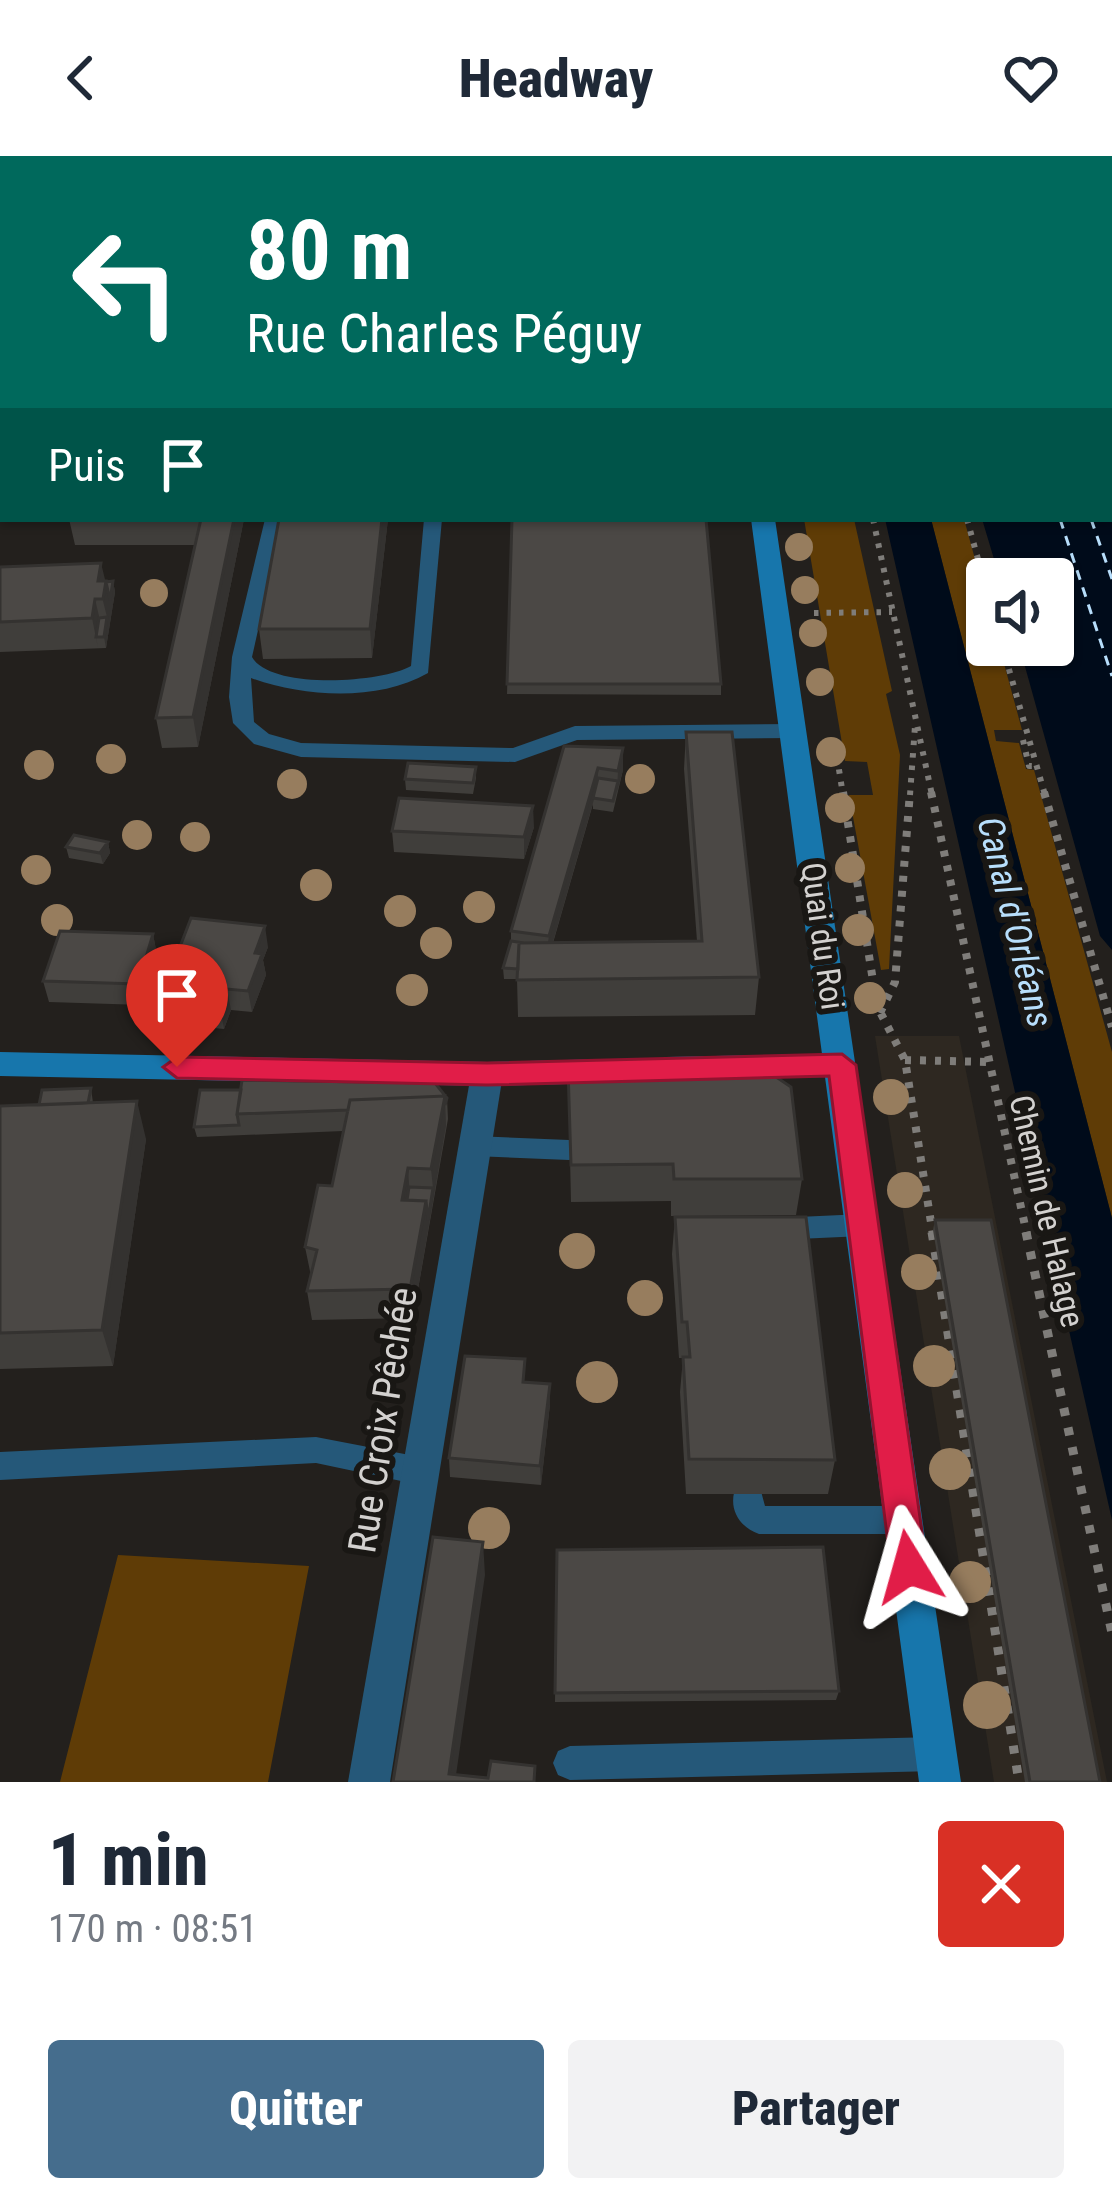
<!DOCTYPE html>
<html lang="fr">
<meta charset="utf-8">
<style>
body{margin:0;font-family:"Roboto Condensed",sans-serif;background:#f2f2f3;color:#1f2937;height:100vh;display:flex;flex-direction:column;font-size:45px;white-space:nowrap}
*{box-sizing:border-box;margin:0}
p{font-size:39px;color:#747a83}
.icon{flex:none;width:66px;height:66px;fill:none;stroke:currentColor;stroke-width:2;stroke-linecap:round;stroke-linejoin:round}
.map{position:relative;height:1626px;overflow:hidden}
.side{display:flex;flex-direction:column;background:#fff;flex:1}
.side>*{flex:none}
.guide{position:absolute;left:0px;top:0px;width:1113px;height:366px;box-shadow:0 3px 9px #0004;background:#00695c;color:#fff;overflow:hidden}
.controls{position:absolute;left:966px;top:402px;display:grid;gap:24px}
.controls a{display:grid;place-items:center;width:108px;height:108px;border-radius:12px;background:#fff;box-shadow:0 3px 9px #0004;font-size:60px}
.pin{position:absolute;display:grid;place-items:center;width:102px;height:102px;color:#fff;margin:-123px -51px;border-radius:50% 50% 50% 0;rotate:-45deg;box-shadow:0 0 12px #0007}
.pin .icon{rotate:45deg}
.me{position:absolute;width:132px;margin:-66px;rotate:352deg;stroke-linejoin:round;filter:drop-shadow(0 0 9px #0008)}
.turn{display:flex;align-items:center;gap:42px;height:252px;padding:0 48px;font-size:54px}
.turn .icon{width:156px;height:156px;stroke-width:2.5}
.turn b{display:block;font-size:84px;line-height:102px}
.then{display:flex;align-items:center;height:114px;padding:0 48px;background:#0003;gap:24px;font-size:45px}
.round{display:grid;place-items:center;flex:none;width:126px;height:126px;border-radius:12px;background:#f2f2f3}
.head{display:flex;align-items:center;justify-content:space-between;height:204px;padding:0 48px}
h1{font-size:72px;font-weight:800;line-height:90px}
.primary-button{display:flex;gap:24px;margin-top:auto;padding:24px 48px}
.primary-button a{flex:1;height:138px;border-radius:12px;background:#456d8d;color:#fff;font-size:48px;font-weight:800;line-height:138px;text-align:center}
.primary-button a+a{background:#f2f2f3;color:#1f2937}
header{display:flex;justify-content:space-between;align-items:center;height:156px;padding:0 48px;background:#fff;font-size:54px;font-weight:800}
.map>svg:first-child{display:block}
</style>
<header><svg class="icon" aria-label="back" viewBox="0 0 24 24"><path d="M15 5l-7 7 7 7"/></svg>Headway<svg class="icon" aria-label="heart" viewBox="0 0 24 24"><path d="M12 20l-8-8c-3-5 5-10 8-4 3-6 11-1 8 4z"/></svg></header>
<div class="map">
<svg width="1112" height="1626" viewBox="0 0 1112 1626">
<rect width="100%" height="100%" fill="#23201d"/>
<path fill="#2e2821" d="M875,880H959L1107,1626H994Z"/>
<path fill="#5f3c06" d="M804,363H854L892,535L886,538L900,599L889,813L881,814L849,639H873L867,606L845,605Z
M931,363H964L987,447V489H999L1022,574H994L996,585L1019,587L1026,613L1034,614L1112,896V1062Z
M118,1399L309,1410L268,1626H60Z"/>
<path fill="#000b1a" d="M877,0H1112V794L1100,780L1019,489H1053V423H1000L982,363H1110V3Z
M885,363H931L1112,1062V1364Z"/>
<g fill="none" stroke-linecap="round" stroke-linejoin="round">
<path stroke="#b7defb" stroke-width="3" stroke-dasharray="10 8" stroke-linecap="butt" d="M1060,363L1112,520
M1091,363L1112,423"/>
<path stroke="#7f7d7a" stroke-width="6" stroke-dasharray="4.5 8" stroke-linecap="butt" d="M873,363L932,639
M967,363L987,436
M814,457L892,456
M1002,489L1045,639
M1023,584L1029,610H1036
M837,601L843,639
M910,639L915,570"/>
<path stroke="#7f7d7a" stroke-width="8" stroke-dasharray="6 9" stroke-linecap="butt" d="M843,636L877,850L905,904L933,1079
M931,636L1027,1079
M1044,636L1112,871
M880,857L895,826L910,636
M905,904L990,906"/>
<path stroke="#7f7d7a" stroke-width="9" stroke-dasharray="8 12" stroke-linecap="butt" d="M932,1076L1019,1626
M1026,1076L1112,1477"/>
<path fill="#255879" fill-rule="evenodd" d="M265,363H283L252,501C271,534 381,527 411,510L424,363H442L428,517C378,546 303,541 251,522L254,566L269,578L301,587L513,592L575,570L793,568L804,575L793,582L577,584L515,606L301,601L254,588L233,567L229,541L232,501Z
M474,980L569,984L578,987L582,994L578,1001L569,1004L474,1000L465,997L461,990L465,983Z
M863,1058L873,1061L877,1069L873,1077L863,1080L776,1084L766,1081L762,1073L766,1065L776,1062Z
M316,1281L420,1301L431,1305L435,1315L431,1325L420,1329L316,1307L0,1324V1296Z
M748,1324L759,1328L765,1350H903L914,1354L918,1364L914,1374L903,1378H759C737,1370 727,1350 737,1328Z
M936,1581L948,1586L953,1598L948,1610L936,1615L570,1624L558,1619L553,1607L558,1595L570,1590Z"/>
<path fill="#255879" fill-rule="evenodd" d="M487,906L498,910L503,918L390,1626H348L471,918L476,910Z"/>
<path fill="#1776ac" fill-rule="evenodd" d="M701,0H719L720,3H702Z
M751,363H775L961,1626H919L825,921L666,925L655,921L650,913L655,905L666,901L822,898Z
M0,896L487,906L606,903L617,907L622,915L617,923L606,927L487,930L0,920Z"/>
</g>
<g fill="#977d5e">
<circle cx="799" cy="391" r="14"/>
<circle cx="805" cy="434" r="14"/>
<circle cx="154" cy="437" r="14"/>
<circle cx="813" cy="477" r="14"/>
<circle cx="820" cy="526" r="14"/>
<circle cx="831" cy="596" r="15"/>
<circle cx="111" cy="603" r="15"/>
<circle cx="39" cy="609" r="15"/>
<circle cx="640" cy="623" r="15"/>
<circle cx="292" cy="628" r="15"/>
<circle cx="840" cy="652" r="15"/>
<circle cx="137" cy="679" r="15"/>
<circle cx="195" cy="681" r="15"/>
<circle cx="850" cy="712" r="15"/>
<circle cx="36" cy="714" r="15"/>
<circle cx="316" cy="729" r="16"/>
<circle cx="479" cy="751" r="16"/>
<circle cx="400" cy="755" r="16"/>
<circle cx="57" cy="764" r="16"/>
<circle cx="858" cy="774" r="16"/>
<circle cx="436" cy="787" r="16"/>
<circle cx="412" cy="834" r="16"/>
<circle cx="870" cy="842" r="16"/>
<circle cx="891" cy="941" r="18"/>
<circle cx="905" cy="1034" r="18"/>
<circle cx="577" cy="1095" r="18"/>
<circle cx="919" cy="1116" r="18"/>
<circle cx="645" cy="1142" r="18"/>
<circle cx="934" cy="1210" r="21"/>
<circle cx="597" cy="1226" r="21"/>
<circle cx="950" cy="1313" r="21"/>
<circle cx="489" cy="1372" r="21"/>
<circle cx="970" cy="1426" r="21"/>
<circle cx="987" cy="1549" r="24"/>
</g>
<path fill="#403e3b" d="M358,0H529V3H359Z
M0,19H3V73H0Z
M0,105H3V187H0Z
M69,363H244L198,591L162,592L156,562L195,389H75Z
M279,363H388L372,502L263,503L259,473Z
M512,363L721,528V539L507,538Z
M0,411L113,425L115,436L106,492L0,496Z
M686,576L759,821L755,859L518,861L517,823H504L503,812L511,785V775L564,590L623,614L613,656L593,653V648L553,787L697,785L684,613Z
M476,611V622L473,638L406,634L405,623Z
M534,671L524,703L394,696L392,675Z
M108,686L110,697L103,708L69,702L66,691Z
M153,778L157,799L143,849L49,846L43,825Z
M268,791L263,804L266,819L252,856L231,854L224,873L163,867L158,845L179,816L176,801Z
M568,912L802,1023L796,1059L671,1060V1045L571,1046Z
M91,932L93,947L146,983L113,1210L0,1213V950L39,949Z
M200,934L447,942L448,963L413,1162L312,1164L307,1135L311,1120L305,1091L332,1030L343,975L197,981L194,971Z
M675,1061L835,1304L828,1338H686L680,1236L683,1202H679L672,1098Z
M935,1064L1100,1626H1025L933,1074Z
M525,1226L550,1228V1248L541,1329L450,1321L449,1302Z
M557,1394L839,1535L836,1544L555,1546Z"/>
<path fill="#343230" d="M476,0H494V3H476Z
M503,0H529V3H504Z
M234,363H244L198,591L193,561Z
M382,363H388L372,502L370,473Z
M101,407L110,444L113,425L115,436L106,492L104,481L107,461L98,425Z
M95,443L102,473L96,481L98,492L92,462Z
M623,592V614L617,636L618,615Z
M598,612L597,633L542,824L549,780Z
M533,650L534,671L524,703V681Z
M108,686L110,697L103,708L100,697Z
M265,770L268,791L263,804L266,819L252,856L248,835L255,797Z
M153,778L157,799L143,849L138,828Z
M227,833L231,854L224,873L220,851Z
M445,940L446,970L413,1162L410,1133L426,1045L433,1032L431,1013Z
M137,945L146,983L113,1210L102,1174Z
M408,1012L410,1042L403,1063L402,1044Z
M550,1228V1248L541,1329L540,1310Z
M483,1386L485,1419L455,1626L449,1618Z"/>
<path fill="#4b4845" stroke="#343230" stroke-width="3" d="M9,0H100L99,3H8Z
M127,0H193L192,3H126Z
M0,19H3V40H0Z
M0,111H3V160H0Z
M201,363H234L193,561L156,562Z
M279,363H382L370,473H259Z
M512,363H706L721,528H507Z
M101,407L98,425H106L103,443H95L92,462L0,466V411Z
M113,425L110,444L106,426Z
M107,461L104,481H96L99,462Z
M686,576H732L759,821L517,824L519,787L702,785Z
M564,590L623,592L618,615L598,612L549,780L511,775Z
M408,607L476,611L473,627L405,623Z
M598,622L618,625L613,645L593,642Z
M399,642L533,650L524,681L392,675Z
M74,679L108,686L100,697L66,691Z
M191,762L265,770L255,797L262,798L248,835L227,833L220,851L158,845L170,816L193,818L198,804L176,801Z
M60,775L153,778L138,828L43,825Z
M511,785L524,787H519L518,813L503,812Z
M568,912H763L791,931L802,1023H674L673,1008L571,1009Z
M242,924L435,927L447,942L445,949V940L350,944L348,954L237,958Z
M91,932L88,947L39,949L42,934Z
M200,934H241L237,958L239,969L194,971Z
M445,940L431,1013L408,1012L402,1044L426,1045L410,1133L307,1135L317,1094L305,1091L318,1029L332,1030L350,944Z
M137,945L102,1174L0,1177V950Z
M409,1031L433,1032L428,1064L426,1045L407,1044Z
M675,1061H806L835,1304L689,1303L683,1201H690L687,1166H682Z
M935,1064H991L1100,1626H1030Z
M465,1200L525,1203L523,1226L550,1228L540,1310L449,1302Z
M433,1381L483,1386L449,1618L488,1622L491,1605L535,1610L534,1626H393Z
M823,1391L839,1535L555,1537L557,1394Z"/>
<path fill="#e11d48" stroke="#92132f" stroke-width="3" d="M842,898L856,909L927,1411L922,1423L909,1428L897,1423L891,1411L829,920L487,929L177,922L163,911L177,901L487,907Z"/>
<g text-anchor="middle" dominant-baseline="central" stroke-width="12" stroke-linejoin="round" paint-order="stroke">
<g font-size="33" fill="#d3d1cf" stroke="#191714">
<text transform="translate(823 780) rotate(82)">Quai du Roi</text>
<text transform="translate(1047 1055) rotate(77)">Chemin de Halage</text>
</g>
<g font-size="36" font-style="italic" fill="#b7defb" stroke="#191714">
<text transform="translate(1015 766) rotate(76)">Canal d'Orléans</text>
</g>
<g font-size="39" fill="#d3d1cf" stroke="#191714">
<text transform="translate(383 1264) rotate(-81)">Rue Croix Pêchée</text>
</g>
</g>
</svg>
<div class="controls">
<a><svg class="icon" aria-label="sound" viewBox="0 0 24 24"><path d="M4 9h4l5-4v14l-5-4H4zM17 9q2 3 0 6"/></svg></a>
</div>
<div class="pin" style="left:177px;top:911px;background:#d93025"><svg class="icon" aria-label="arrive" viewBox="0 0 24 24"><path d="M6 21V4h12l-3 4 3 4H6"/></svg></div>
<svg class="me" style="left:909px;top:1411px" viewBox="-20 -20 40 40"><path d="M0-17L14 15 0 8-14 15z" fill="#e11d48" stroke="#fff" stroke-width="4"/></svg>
<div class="guide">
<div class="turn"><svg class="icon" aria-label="left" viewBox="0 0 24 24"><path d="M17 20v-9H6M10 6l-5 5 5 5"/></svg><div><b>80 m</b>Rue Charles Péguy</div></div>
<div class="then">Puis<svg class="icon" aria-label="arrive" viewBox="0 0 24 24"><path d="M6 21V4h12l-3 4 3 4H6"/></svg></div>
</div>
</div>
<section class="side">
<div class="head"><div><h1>1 min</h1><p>170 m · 08:51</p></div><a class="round" style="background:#d93025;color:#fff"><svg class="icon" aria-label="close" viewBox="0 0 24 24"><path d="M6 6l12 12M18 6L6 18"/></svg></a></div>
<div class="primary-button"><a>Quitter</a><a>Partager</a></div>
</section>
